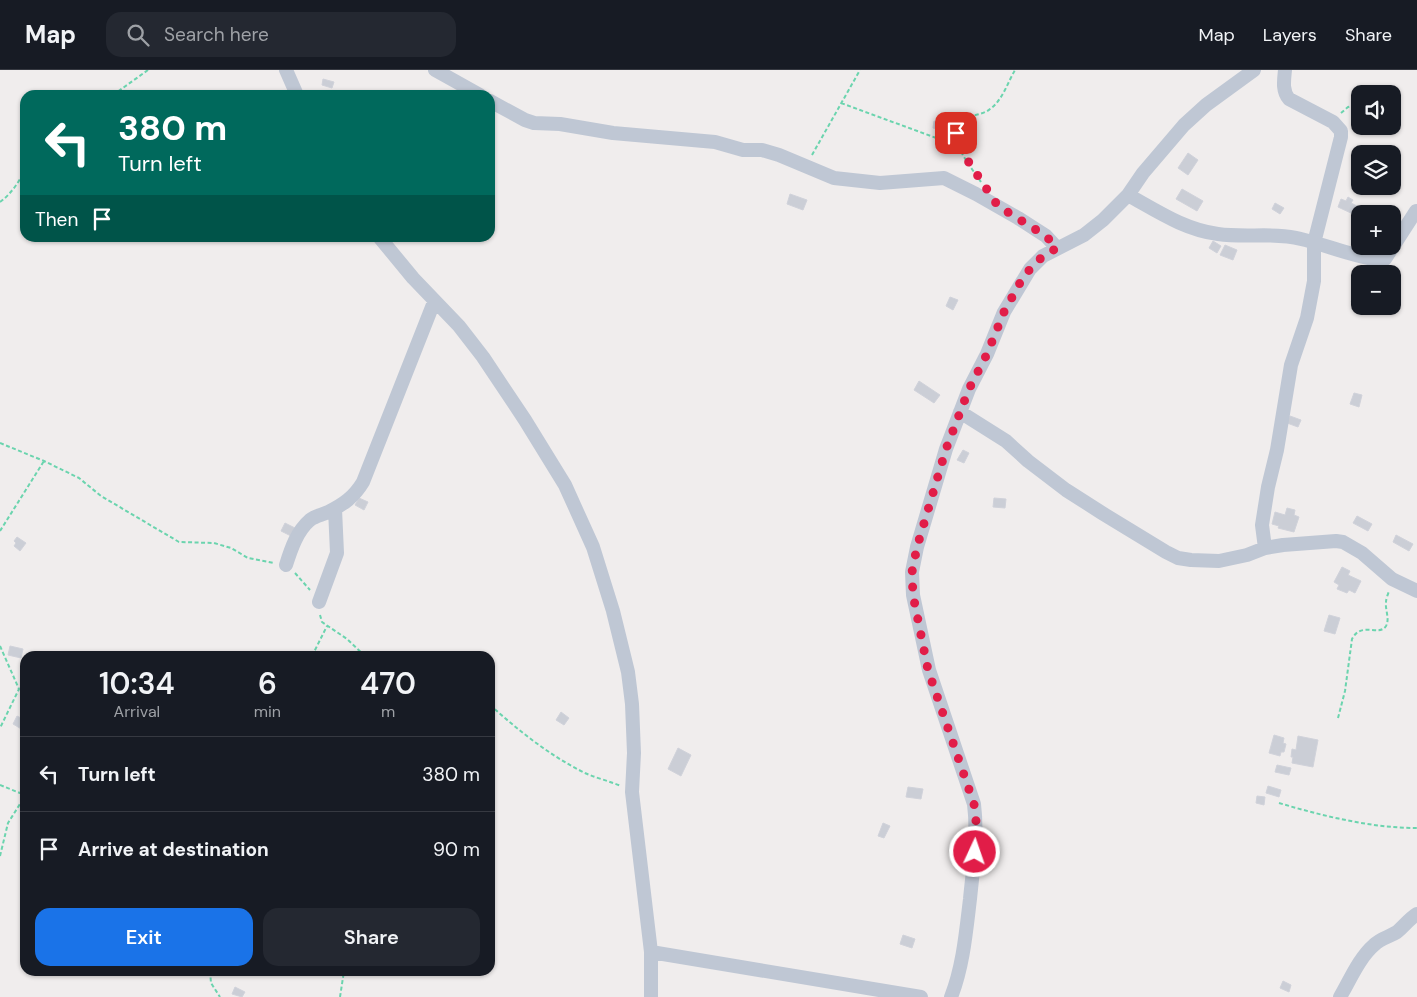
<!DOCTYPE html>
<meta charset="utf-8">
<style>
body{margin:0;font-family:"DM Sans",sans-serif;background:#242831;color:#f1f3f6;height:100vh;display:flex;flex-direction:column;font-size:19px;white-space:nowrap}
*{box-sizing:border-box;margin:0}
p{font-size:16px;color:#9ea1a6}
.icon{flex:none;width:28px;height:28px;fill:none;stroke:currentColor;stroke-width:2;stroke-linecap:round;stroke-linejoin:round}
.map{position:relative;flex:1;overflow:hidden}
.drawer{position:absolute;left:20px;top:581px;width:475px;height:325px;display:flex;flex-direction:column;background:#171b24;border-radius:15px;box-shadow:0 1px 4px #0004}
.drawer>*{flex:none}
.banner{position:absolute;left:20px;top:20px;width:475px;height:152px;border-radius:15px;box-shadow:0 1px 4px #0004;background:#00695c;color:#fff;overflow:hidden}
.fabs{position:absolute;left:1351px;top:15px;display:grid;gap:10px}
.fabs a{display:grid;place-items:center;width:50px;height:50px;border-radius:10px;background:#171b24;box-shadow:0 1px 4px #0004;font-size:25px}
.pin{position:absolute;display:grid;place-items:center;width:42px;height:42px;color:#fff;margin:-21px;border-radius:10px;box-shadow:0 2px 8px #0006}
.me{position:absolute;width:55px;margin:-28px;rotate:3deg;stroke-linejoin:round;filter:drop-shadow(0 0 4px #0008)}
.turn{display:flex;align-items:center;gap:18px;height:105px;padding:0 15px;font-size:22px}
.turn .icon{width:65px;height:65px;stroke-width:2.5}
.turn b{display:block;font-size:35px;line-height:42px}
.then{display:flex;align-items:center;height:48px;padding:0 15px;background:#0003;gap:10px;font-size:19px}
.eta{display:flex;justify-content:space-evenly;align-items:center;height:85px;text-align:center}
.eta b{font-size:30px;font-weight:600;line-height:35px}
.primary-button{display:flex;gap:10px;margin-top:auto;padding:10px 15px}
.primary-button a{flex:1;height:58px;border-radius:15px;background:#1a73e8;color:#fff;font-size:20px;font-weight:600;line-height:58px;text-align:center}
.primary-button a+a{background:#242831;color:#f1f3f6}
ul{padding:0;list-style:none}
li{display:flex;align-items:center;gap:15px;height:75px;padding:0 15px;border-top:1px solid #363941}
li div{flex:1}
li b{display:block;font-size:19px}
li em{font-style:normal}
header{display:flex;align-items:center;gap:30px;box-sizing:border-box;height:70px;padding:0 25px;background:#171b24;border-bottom:1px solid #363941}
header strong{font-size:24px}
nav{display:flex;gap:28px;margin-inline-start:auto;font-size:18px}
.search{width:350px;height:45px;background:#242831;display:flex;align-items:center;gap:12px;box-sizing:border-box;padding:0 18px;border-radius:15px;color:#9ea1a6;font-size:19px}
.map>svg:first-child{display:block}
</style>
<header>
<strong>Map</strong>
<div class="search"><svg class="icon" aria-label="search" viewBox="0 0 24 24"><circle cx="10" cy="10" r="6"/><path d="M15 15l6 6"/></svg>Search here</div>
<nav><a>Map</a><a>Layers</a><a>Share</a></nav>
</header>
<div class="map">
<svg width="1417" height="927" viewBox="0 0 1417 927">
<rect width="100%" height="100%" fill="#f0eded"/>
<path fill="#cbced6" stroke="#d0d2da" d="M323,9L334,12L332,18L322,15Z
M934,51L950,55L948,62L933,58Z
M1188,83L1198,90L1188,105L1178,98Z
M1182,119L1203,131L1197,141L1176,129Z
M790,124L807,130L803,140L787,134Z
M1348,127L1353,130L1351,133L1357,136L1353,144L1338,137L1341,129L1346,131Z
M1275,133L1284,138L1280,144L1272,139Z
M1213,171L1221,176L1217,183L1209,178Z
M1225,175L1237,180L1233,190L1220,185Z
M1360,216V229L1357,235L1351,232Z
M950,227L958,230L953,240L946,236Z
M919,311L940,325L934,333L914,320Z
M1354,323L1362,325L1359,337L1350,334Z
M1290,346L1301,350L1298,357L1287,353Z
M963,380L969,383L964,393L957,390Z
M359,428L368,432L364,440L355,435Z
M994,428L1006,429L1005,438L993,437Z
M1287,438L1295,440L1294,445L1299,447L1294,462L1278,458L1279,456L1272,454L1275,442L1285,445Z
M1357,446L1372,454L1368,461L1353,453Z
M285,453L295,458L291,466L281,461Z
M1396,465L1413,474L1409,481L1393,472Z
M17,467L26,473L20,481L14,476L16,473L14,471Z
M1342,497L1350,501L1348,505L1361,511L1355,523L1349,520L1347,523L1337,519L1339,515L1334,512Z
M1329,545L1340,548L1335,564L1324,561Z
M10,576L23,579L21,588L8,585Z
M561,642L569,648L564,655L556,650Z
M17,646L25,650L23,660L13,654Z
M1274,665L1284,668L1283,673L1286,674L1284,682H1281L1280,686L1269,683Z
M1298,666L1318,670L1313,697L1292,693L1293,687H1291L1292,679L1296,680Z
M678,678L691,685L681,706L668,699Z
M1277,695L1291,698L1289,705L1275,702Z
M1268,716L1281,720L1279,727L1266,723Z
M908,717L923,719L921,729L906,727Z
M1257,726L1265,727L1264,735L1256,733Z
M883,753L890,756L884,768L878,766Z
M903,865L915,869L912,878L900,874Z
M1283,911L1291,915L1289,922L1280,918Z
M235,917L245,922L242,927L232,924Z"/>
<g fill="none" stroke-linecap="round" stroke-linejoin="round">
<path stroke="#6bd4ae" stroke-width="2" stroke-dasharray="4 2.5" stroke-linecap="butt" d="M113,25L148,0
M841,33L958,76
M1392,35H1393
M1341,43L1348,37L1360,34
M812,85L860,0
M981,112C972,98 944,66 961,51C969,44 982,46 990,39C1002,31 1008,12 1015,0
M0,132C11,124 19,112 25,100
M0,373L44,391L79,408L101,426L179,472L214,473L231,478L248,488L274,493
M0,461L44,391
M295,503L310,520
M320,545L322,552L347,569L365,586
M0,576L19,619L0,658
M312,586L327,556
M490,635C518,660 550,686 585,703C596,708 609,711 621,716
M1338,648L1345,621L1352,569C1361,551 1379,567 1386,556C1390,549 1385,540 1386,532C1386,529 1388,524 1389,521
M0,715L25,725
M1279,733C1323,746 1371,758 1417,758
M0,786L8,753L25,726
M210,901L211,913L220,927
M340,927L344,901"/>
<path stroke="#bfc7d4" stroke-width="14" d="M286,0L297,25
M435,0L480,25
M490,31L525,50L534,53L560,54L613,63L715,72L743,80H762L779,85L834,108L880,113L944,108L976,124L1018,148L1046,166L1057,178
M1128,125C1157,141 1185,160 1218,164C1246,168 1274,162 1301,169C1327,175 1356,188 1382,190L1385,189L1416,141
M380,168L413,208L459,256L483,287L525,350L565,415L593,477L613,541L628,602L632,634L634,683L632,722L651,882V927
M960,342L1006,371L1028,391L1066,420L1102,443L1166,482L1178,488L1191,490L1219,491L1247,485L1265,478L1283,475L1336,471L1343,472L1362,483L1392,509L1417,521
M1265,478L1262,455L1268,417L1277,380L1291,295L1307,248L1314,211V173L1341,67V61L1333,52L1289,29C1282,21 1284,10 1285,0
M286,495C291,479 297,461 310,450C315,446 322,445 328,442C343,435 354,427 363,412L434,232
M319,532L337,483L335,439
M651,882L921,927
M951,927C963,897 966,862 970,829C973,798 978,766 974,734L929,600L913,525L912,502L917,477L946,379L969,319L987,284L1004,242L1030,199L1043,186L1084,165L1103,150L1128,125L1143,103L1184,55L1206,35L1254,0
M1340,927C1350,910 1359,888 1374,875C1381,868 1389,867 1397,862C1404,856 1409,849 1417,844"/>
</g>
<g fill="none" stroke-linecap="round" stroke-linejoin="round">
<path stroke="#e11d48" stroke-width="9" stroke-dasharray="0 16.2" d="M956,63L958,76L998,136L1046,166L1057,178L1043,186L1030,199L1021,211L1004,242L987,284L969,319L946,379L917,477L912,502L913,525L928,600L974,734L976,751L975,782"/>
</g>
</svg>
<div class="fabs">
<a><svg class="icon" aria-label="sound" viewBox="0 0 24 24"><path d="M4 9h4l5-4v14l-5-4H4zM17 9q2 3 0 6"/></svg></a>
<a><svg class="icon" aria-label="layers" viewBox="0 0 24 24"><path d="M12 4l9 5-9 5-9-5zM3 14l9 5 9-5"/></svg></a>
<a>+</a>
<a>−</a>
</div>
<div class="pin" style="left:956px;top:63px;background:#d93025"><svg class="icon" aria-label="arrive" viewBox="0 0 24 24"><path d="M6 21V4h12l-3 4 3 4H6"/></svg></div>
<svg class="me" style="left:975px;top:782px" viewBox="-20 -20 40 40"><circle r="17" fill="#e11d48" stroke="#fff" stroke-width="3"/><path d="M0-11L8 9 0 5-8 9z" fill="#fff"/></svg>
<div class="banner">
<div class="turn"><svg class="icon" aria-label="left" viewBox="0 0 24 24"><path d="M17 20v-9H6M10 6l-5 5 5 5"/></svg><div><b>380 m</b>Turn left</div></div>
<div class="then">Then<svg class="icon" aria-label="arrive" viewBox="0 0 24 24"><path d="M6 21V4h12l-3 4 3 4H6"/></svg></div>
</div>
<section class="drawer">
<div class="eta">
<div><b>10:34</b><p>Arrival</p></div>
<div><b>6</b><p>min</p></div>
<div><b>470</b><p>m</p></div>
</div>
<ul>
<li><svg class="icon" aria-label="left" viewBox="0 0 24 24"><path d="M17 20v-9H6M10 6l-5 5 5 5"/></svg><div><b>Turn left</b></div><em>380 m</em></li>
<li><svg class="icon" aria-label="arrive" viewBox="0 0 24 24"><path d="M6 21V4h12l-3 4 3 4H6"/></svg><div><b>Arrive at destination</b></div><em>90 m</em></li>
</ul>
<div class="primary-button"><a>Exit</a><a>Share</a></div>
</section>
</div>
